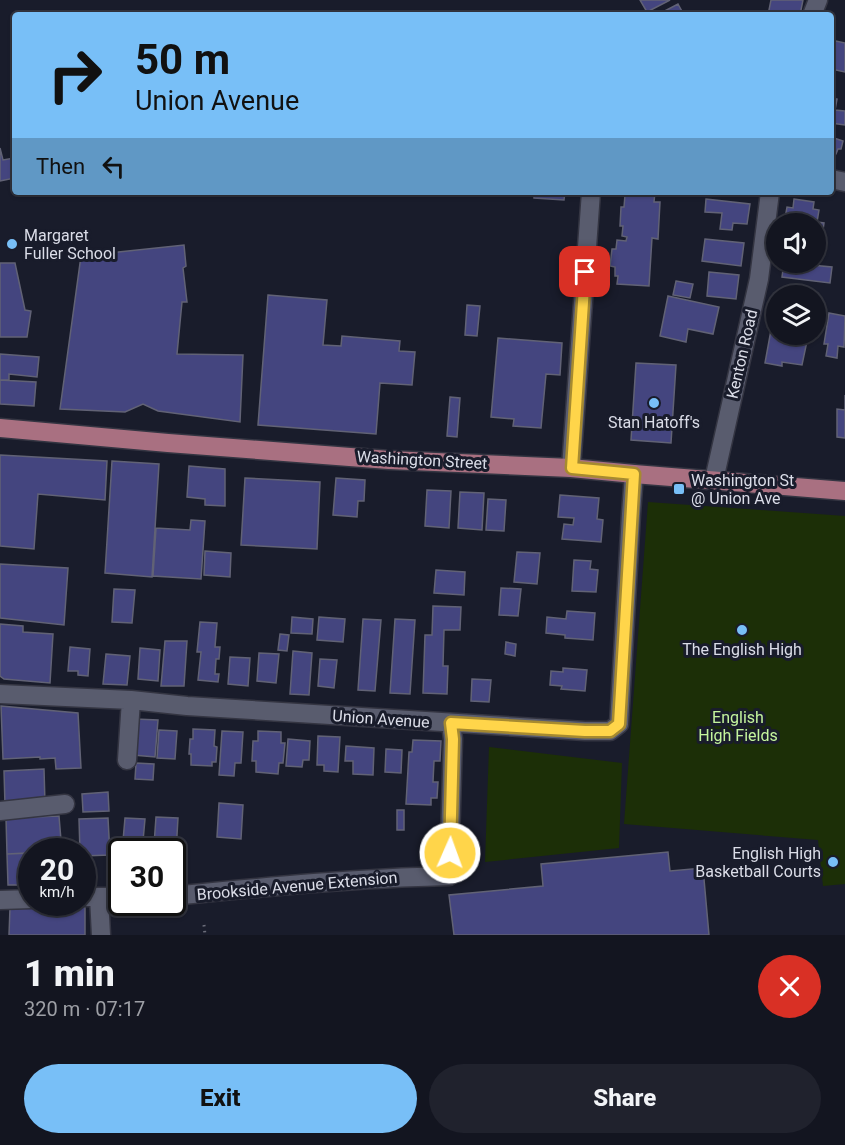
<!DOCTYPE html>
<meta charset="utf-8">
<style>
body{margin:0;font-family:Roboto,sans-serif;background:#20222d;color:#f1f3f6;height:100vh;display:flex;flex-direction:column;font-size:22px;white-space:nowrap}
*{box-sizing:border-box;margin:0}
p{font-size:20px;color:#9d9fa5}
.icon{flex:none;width:33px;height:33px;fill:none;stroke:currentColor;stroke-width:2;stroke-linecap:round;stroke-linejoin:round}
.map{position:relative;height:935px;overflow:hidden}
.drawer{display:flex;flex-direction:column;background:#131520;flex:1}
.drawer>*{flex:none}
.hud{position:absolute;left:12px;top:12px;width:822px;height:183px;border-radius:6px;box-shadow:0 2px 4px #0004,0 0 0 2px #32343e;background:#78bff7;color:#111;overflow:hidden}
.buttons{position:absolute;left:766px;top:213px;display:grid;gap:12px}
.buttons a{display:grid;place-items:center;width:60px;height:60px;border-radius:50%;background:#131520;box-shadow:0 2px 4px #0004,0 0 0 2px #32343e;font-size:30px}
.speed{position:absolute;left:18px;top:838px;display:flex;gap:12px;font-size:30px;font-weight:700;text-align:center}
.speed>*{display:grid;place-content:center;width:78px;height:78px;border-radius:50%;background:#131520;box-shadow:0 2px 4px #0004,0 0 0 2px #32343e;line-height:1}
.speed small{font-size:15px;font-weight:400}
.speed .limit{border:3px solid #111;border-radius:9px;background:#fff;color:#111}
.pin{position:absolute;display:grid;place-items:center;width:51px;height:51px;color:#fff;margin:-26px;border-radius:12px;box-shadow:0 3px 9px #0006}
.me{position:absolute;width:66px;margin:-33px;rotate:2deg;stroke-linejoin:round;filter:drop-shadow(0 0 4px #0008)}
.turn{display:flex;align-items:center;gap:21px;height:126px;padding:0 24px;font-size:27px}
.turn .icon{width:78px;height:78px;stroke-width:2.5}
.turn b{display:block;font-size:42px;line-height:51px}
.then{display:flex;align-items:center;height:57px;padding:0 24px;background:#0003;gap:12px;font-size:22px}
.round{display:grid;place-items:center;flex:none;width:63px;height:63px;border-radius:32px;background:#20222d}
.summary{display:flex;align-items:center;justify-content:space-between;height:102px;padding:0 24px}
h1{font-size:36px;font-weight:800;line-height:45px}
.primary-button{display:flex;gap:12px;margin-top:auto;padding:12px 24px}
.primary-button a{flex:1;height:69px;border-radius:36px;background:#78bff7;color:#111;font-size:24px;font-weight:800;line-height:69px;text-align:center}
.primary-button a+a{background:#20222d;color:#f1f3f6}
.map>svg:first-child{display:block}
</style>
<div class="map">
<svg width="845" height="935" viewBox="0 0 845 935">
<rect width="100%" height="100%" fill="#191c2b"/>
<path fill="#1c2f07" d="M648,502L845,516V884L823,886L818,840L624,824Z
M489,747L622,763L619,848L485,862Z"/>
<path fill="#44457f" stroke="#616275" stroke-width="1.5" d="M640,0H670L647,12Z
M771,0H803L800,15H768Z
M678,4L684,15H657Z
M831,40L845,43V72L831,69Z
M831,98L837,99L835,110L845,111V125L831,123Z
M831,137L843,141L841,149H838L836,154L831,153Z
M0,148L3,160L15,158V178L0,181Z
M534,192H565L564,200L534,198Z
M619,192H655L654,202H660L658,239L652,238L649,286L617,284L618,276H615V267L610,266L612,249H616L617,240L626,241L627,237L622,236L623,226H620L621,207H624L625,195H619Z
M706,199L750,204L747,224L733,223L732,230L720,229L722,213L705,212Z
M794,199L814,202L813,209L819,210L817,222L824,223L822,237L816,236V224H784L787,207L793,208Z
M705,239L744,243L741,266L702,261Z
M184,245L186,266L183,268L187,302H182L177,354L243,355L240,422L158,411L143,404L125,412L60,409L81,256Z
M784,262H812L811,265L832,267L830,283L782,277Z
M0,263H15L25,310L31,311L27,337H0Z
M709,272L739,275L736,299L707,296Z
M676,281L693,284L690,298L673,295Z
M268,295L327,300L323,345L341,346L342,336L400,341L399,351L415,352L412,385L380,383L376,434L258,425Z
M668,296L719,307L713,334L688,329L686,342L660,336Z
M467,305L480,306L477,336L465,335Z
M829,313L845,316L844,347L838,346L837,358L826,356L828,344H824Z
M771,330L777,332V334H787V338L807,341L802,365L782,362V366L765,363Z
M498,338L562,343L560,375L546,374L541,428L513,426L514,419L491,417Z
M0,354L39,357L37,377L9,374V380H0Z
M636,363L676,365L671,443L631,440Z
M0,380L36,382L34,406L0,404Z
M845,395V438L837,437V409L845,410Z
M450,397L460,398L457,437L447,436Z
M0,455L107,461L105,500L38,494L34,549L0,546Z
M112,461L159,464L152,577L105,573Z
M189,466L225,469V506L205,505V499L187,497Z
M245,478L320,482L317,549L241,545Z
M336,478L365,480L364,501H358L357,517L333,515Z
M427,490L451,491L449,528L425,526Z
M460,492L484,493L482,530L458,528Z
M560,495L599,498L597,519L603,520L601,542L562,539L564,524L573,525L574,518L558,517Z
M488,499L506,500L504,531L486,530Z
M191,520L205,521L201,579L153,576L156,528L190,530Z
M205,551L231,553L230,577L204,575Z
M517,552L540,553L537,584L514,582Z
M574,560L591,561L590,569L598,570L596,592L572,591Z
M0,564L68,568L64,625L0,618Z
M436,570L465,572L464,595L434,593Z
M501,588L521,589L518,616L499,615Z
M114,589L135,590L132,623L112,622Z
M433,606L461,607L460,630H444L443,666H448L447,694L423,693L425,635H432Z
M567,611L595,613L593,640L565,638V635L546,633L547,617L566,619Z
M292,617L313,619L312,634L291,633Z
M319,617L345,619L343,642L317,640Z
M363,619L381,620L375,691L358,690Z
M395,619L415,620L410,694L390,693Z
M200,622L217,623L215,647H220L219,659H216L215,674H219L218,682L198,680L201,652H197Z
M0,624L23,626V632L53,634L50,683L4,679L0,676Z
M280,634L289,635L287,651L278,650Z
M165,641H187L184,686H161Z
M506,642L516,644L515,656L505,654Z
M70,647L90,649L88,676L78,675V671H68Z
M140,648L160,650L158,681L138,679Z
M293,651L312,653L309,695L290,694Z
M259,653L279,654L276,683L257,681Z
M106,654L130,656L127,685L103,684Z
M230,657L250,658L248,686L228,684Z
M320,659L337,660L334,688L318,686Z
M563,668L587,670L585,691L561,689L562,686L550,685L551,671L563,672Z
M472,679L491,680L489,702L471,701Z
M1,706L78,713L81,768L56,769L55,758L40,759V757L3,759Z
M135,719L158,720L155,757L133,755Z
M193,729L215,730L214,746L217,747L216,762H212V766L191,765V754H189L190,739H193Z
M159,730L177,731L175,759L157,758Z
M222,731L243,732L241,763H235L234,776L219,775Z
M258,731L281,732V743H285L283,763H279L278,774L256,772V761H252L253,741H258Z
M318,736L340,737L338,772L324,771V765H317Z
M288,739L310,741L309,760H303L302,767L286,766Z
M413,740L441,741L440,761H434L433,782H438L437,798H431V805L406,804L409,752H412Z
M346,746L374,748L373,775L353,774V761H345Z
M386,749L402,750L401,773L385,772Z
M136,763L154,764L153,780L135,779Z
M44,769L45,803L5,805L4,771Z
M108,792L109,811L83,812L82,794Z
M219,803L243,805L241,839L217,837Z
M397,810H404V830H397Z
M59,816L61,840H64L65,851L7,854L6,818Z
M156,817L178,818L176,852L159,850V846L154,845Z
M108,818L110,855L82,856V852H80L79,819Z
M125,818L145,819L142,852H122Z
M668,852L670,871L703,868L709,935H454L449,895L543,886L541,864Z
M32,853V885H8L7,854Z
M85,907V935H9L10,908Z"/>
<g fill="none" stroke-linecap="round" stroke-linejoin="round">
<g stroke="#343542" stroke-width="21">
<path id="street" d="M812,15L818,0
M831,179L845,182
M571,468L591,192
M714,480L759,279L770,192
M0,694L131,700L187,706L585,731H610L619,724L631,514L634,474
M127,760L131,700
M0,811L65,804
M172,896C265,887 356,878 449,876L453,739L451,723
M82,897H122
M99,897L101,935
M0,900L32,899"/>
</g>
<g stroke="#343542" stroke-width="21">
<path id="primary" d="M0,428L168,443L389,460L571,468L634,474L845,491"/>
</g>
<path stroke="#6b6d7a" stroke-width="3" stroke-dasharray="1.5 4.5" stroke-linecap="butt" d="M204,925L205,935"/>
<use href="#street" stroke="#595c6e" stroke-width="18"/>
<use href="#primary" stroke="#a97081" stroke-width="18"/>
</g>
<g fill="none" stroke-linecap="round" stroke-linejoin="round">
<g stroke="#a68a30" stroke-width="15">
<path id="route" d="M450,853L453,739L451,723L585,731H610L619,724L634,474L572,468L585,272"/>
</g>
<use href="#route" stroke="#ffd54a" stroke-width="10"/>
</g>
<g fill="#78bff7" stroke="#191c2b" stroke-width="2">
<circle cx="12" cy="244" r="6"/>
<circle cx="654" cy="403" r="6"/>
<rect x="673" y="483" width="12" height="12" rx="3"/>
<circle cx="742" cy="630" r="6"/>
<circle cx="833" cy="862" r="6"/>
</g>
<g text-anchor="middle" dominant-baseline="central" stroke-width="6" stroke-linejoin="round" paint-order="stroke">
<g font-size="16" fill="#dbdde8" stroke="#191c2b" text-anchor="start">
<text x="24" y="235">Margaret<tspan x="24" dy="18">Fuller School</tspan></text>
<text x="654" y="422" text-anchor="middle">Stan Hatoff's</text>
<text x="691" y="480">Washington St<tspan x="691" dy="18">@ Union Ave</tspan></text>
<text x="742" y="649" text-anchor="middle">The English High</text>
<text x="821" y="853" text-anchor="end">English High<tspan x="821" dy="18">Basketball Courts</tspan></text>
</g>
<g font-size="16" fill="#dbdde8" stroke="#191c2b">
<text transform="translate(742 354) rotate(-77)">Kenton Road</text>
<text transform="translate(422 460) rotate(3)">Washington Street</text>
<text transform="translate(381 719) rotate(4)">Union Avenue</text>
<text transform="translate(297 886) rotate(-5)">Brookside Avenue Extension</text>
</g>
<g font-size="16" fill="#c4f49d" stroke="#191c2b">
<text x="738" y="717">English<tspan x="738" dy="18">High Fields</tspan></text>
</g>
</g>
</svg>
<div class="buttons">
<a><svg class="icon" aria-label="sound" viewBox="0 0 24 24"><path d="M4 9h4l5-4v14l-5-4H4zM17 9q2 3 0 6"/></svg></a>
<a><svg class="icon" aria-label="layers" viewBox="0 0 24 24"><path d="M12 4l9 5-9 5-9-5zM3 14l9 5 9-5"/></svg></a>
</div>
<div class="speed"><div>20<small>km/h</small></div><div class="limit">30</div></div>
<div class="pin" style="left:585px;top:272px;background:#d93025"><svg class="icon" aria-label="arrive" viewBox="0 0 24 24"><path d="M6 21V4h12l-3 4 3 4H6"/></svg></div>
<svg class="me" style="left:450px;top:853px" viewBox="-20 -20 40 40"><circle r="17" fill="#ffd54a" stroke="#fff" stroke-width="3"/><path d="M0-11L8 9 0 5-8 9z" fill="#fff"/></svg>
<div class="hud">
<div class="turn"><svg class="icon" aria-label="right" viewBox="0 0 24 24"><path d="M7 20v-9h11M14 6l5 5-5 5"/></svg><div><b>50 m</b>Union Avenue</div></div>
<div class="then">Then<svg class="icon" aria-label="left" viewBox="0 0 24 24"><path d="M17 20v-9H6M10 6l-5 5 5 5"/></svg></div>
</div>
</div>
<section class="drawer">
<div class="summary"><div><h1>1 min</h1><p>320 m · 07:17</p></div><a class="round" style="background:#d93025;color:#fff"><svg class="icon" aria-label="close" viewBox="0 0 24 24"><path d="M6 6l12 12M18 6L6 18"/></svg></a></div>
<div class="primary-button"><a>Exit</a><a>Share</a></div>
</section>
